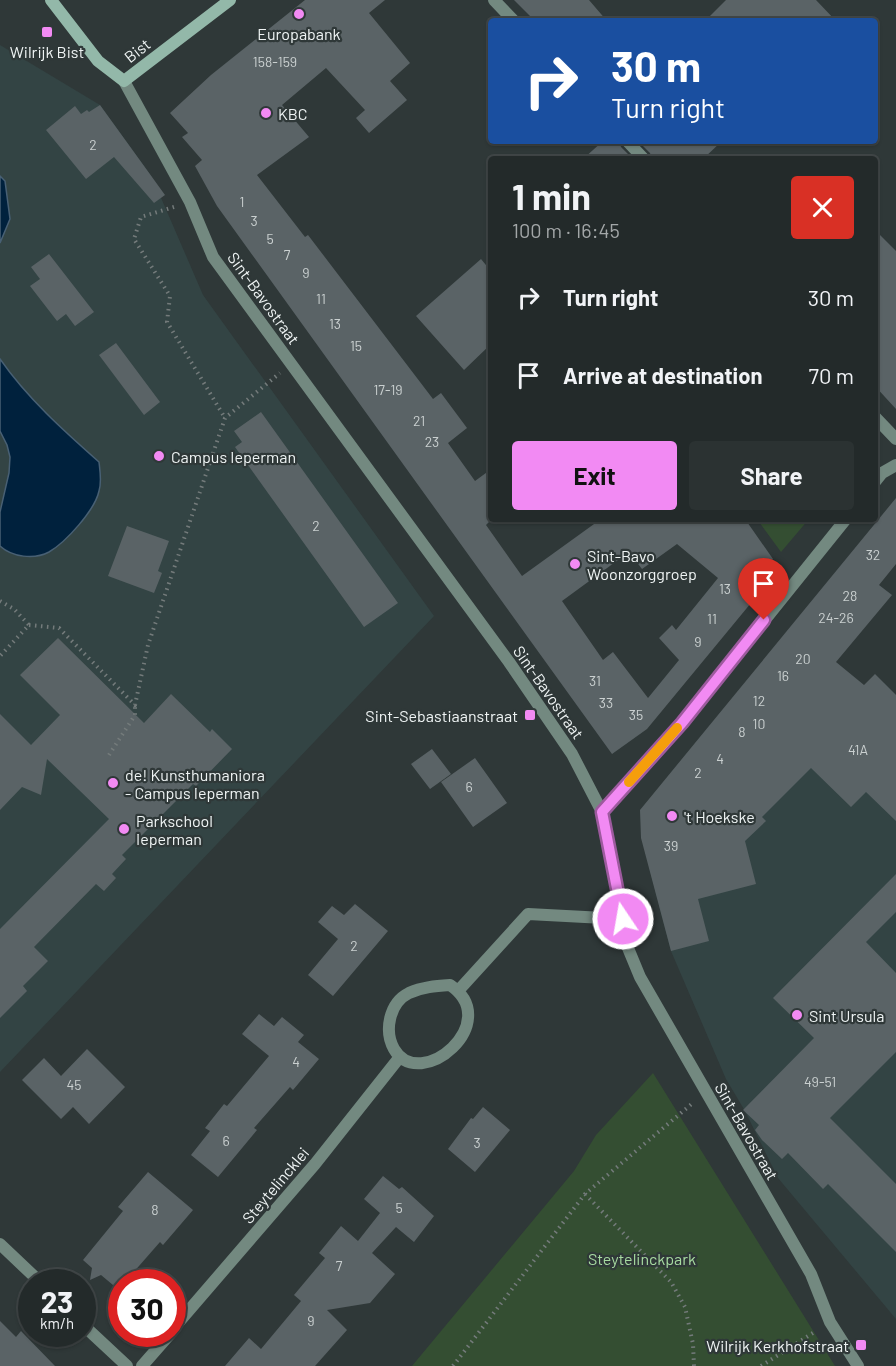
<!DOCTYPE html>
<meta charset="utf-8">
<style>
body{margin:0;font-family:Barlow,sans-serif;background:#2b3232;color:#f1f3f6;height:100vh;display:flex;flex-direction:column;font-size:22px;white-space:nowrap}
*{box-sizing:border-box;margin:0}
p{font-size:20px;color:#a3a7a8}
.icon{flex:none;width:33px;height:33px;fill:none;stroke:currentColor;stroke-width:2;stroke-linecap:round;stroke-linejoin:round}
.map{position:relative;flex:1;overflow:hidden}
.drawer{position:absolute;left:488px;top:156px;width:390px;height:366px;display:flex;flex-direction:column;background:#232a2a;border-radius:6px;box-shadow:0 2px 4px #0004,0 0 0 2px #404647}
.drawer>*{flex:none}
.banner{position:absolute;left:488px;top:18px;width:390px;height:126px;border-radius:6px;box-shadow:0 2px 4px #0004,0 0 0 2px #404647;background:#1a4fa0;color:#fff;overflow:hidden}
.speed{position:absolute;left:18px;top:1269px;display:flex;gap:12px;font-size:30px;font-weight:700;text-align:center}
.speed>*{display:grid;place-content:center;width:78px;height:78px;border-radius:50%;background:#232a2a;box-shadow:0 2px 4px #0004,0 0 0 2px #404647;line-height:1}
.speed small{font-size:15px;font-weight:400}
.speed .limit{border:9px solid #d22;background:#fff;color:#111}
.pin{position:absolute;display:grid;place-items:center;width:51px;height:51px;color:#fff;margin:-62px -26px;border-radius:50% 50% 50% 0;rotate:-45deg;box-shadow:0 0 6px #0007}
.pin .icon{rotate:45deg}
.me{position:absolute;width:66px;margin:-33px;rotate:348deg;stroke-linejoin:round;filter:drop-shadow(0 0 4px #0008)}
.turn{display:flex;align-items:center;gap:21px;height:126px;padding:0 24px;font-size:27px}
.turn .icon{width:78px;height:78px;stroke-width:2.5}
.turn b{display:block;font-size:42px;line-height:51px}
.round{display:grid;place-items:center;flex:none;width:63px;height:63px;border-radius:6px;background:#2b3232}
.overview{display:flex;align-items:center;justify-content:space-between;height:102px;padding:0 24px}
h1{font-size:36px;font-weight:700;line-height:45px}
.action{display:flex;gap:12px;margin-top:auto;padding:12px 24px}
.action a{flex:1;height:69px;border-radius:6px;background:#f28af3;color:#111;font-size:24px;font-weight:700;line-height:69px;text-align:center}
.action a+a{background:#2b3232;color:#f1f3f6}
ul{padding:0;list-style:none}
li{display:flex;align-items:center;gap:18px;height:78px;padding:0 24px}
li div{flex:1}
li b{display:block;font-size:22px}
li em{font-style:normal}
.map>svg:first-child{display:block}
</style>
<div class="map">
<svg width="896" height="1366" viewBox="0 0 896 1366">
<rect width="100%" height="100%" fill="#2f3838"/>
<path fill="#344" d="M0,45L100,105L152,177L203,295L434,616L0,1072Z
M884,683L896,695V1319L778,1178L745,1111L726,1079L671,951L648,863L729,840Z"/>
<path fill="#344e32" d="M757,519H809L781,552Z
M653,1073L835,1366H412L574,1171L596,1135Z"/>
<path fill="#00213d" stroke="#486074" stroke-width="1.5" d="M0,176L5,181L10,219L0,243Z
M0,359C27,398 64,431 99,462C100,471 102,482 99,491C95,510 66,542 49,552C34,560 12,557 0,546V512L9,473L10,457L7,445L0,431Z"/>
<path fill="#5a6366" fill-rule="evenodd" d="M305,0H385L369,13L410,63L390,81L407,100L369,133L356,118L365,110L326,68L282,105L309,137L257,175L305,237L308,235L433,399L441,393L467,428L448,443L475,481L490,470V521L486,525L522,576L601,519H745L773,559L742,596L751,603L647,729L612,754L217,206L195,166L202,160L182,137L188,133L170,113L211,75ZM677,544L718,578L676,630L672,625L659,638L679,660L648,698L613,652L603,660L562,601L629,552L642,569Z
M514,0H589L607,21H535Z
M726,0H816L836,21H705Z
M100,105L165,195L154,203L114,157L86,179L46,130L75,106L81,114L87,110L89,112Z
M603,141H619L621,147L633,159H583Z
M638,141H722L703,159H652L650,153Z
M874,229L896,251V409L874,385Z
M49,254L94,312L75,326L66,314L57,321L30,286L40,279L31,267Z
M481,259L490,270V345L464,370L416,316Z
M116,343L160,402L144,415L99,355Z
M261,412L398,603L364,627L235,447L242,442L234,431Z
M896,498V564L879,585L892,595L836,662L864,685L875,674L896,695V821L866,792L851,807L811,768L762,817L766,821L745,841L756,884L698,899L709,941L671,951L641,838L640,810Z
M127,526L169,541L158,571L162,573L154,593L108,576Z
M58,638L144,723L171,694L210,732L212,729L232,749L196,786L193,784L122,855L126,859L112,874L116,878L104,891L96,884L34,947L48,961L23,986L27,991L0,1018V929L109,819L47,759L41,795L22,787L0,810V714L31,745L60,715L20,675Z
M432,749L451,774L430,789L411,764Z
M475,758L507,803L473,827L441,782Z
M896,874V912L866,942L896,973V1052L830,1118L896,1184V1252L828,1184L823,1189L788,1153L782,1159L762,1140L755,1130L759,1125L743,1110L814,1038L773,998Z
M355,904L388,931L333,996L308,975L338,939L318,922L332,906L344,915Z
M259,1014L274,1026L282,1017L304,1035L298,1042L319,1059L293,1090L290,1087L254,1128L257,1130L218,1177L191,1155L210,1131L205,1128L224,1104L227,1106L269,1056L242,1034Z
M87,1049L125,1087L89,1124L73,1107L61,1119L22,1080L44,1058L61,1076Z
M483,1107L510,1130L475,1172L448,1149L471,1118L473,1119Z
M148,1172L193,1210L163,1245L160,1242L125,1282H122L119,1290L101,1275L90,1280L92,1268L83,1260L123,1211L118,1207Z
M383,1176L399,1189L402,1187L434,1216L414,1242L396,1227L372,1253L395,1274L370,1303L327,1310L347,1330L315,1366H225L249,1338L261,1349L301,1301L294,1295L325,1258L319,1253L341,1226L358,1241L380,1213L364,1199Z
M0,1321L16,1337L21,1331L55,1366H0Z"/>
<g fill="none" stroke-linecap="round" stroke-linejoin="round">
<path stroke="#747b7b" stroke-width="4" stroke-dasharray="1.5 4.5" stroke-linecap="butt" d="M174,207L141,217L134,239L170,296L167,322L225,418
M0,601L14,609L29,625L0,656
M29,625L59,628L135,705L148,645L225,418L280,373
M109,755L135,715V705
M585,1194L671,1282L685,1307L693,1344L694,1366
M453,1366L585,1194L694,1102
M761,1366L816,1331"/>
<path stroke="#738980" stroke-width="12" d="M494,0L514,21
M124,81L190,202L213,257L509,662L572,754L602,812L628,948L640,977L811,1274L830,1322L858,1366
M627,141L644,159
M874,416L896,439
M874,483L882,473L896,465
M602,812L682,723L846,519
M450,985C505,1022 420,1094 394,1049C384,1031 389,1003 409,993C422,987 436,986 450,985Z
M458,991L528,914L623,919
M0,1244L40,1282
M82,1324L127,1366
M172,1330L315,1164L399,1058
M142,1366L170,1334"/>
<path stroke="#93b8a9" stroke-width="12" d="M51,0L98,61L124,81L230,0"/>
</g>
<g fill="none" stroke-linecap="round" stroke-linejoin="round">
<g stroke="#9d5a9e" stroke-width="15">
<path id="route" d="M623,919L602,812L682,723L764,620"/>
</g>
<use href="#route" stroke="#f28af3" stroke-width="10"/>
<path stroke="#f59e0b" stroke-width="10" d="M629,782L677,728"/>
</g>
<g fill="#f28af3" stroke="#2f3838" stroke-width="2">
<circle cx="299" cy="14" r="6"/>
<rect x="41" y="26" width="12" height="12" rx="3"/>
<circle cx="266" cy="113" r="6"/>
<circle cx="159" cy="456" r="6"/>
<circle cx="575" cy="564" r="6"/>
<rect x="524" y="709" width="12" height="12" rx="3"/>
<circle cx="113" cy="783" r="6"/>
<circle cx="672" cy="816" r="6"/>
<circle cx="124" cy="829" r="6"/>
<circle cx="797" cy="1015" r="6"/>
<rect x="855" y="1339" width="12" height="12" rx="3"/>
</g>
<g text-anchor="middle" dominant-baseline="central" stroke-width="4.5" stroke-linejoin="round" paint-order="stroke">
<g font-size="14" fill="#cad0d0">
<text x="275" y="61">158-159</text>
<text x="93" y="144">2</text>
<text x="242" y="201">1</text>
<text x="254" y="220">3</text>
<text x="270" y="238">5</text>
<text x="287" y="254">7</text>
<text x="306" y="272">9</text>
<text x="321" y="298">11</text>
<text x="335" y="323">13</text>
<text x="356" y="345">15</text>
<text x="388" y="389">17-19</text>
<text x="419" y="420">21</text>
<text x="432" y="441">23</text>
<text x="316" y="525">2</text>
<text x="873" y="554">32</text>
<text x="725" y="588">13</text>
<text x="850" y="595">28</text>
<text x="836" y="617">24-26</text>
<text x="712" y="618">11</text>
<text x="698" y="641">9</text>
<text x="803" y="658">20</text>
<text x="783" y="675">16</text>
<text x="595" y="680">31</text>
<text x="759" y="700">12</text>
<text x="606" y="702">33</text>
<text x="636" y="714">35</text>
<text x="759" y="723">10</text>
<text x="742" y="731">8</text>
<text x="858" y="749">41A</text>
<text x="720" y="758">4</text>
<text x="698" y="772">2</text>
<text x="469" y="786">6</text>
<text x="671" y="845">39</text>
<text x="354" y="945">2</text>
<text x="296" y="1061">4</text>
<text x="820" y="1081">49-51</text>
<text x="74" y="1084">45</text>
<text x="226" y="1140">6</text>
<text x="477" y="1142">3</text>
<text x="399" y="1207">5</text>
<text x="155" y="1209">8</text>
<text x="339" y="1265">7</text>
<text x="311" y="1320">9</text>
</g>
<g font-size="16" fill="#eff4f4" stroke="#2f3838" text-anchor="start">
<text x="299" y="33" text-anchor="middle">Europabank</text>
<text x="47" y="51" text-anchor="middle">Wilrijk Bist</text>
<text x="278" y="113">KBC</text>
<text x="171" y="456">Campus Ieperman</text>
<text x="587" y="555">Sint-Bavo<tspan x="587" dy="18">Woonzorggroep</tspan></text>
<text x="518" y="715" text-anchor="end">Sint-Sebastiaanstraat</text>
<text x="125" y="774">de! Kunsthumaniora<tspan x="125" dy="18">- Campus Ieperman</tspan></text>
<text x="684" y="816">'t Hoekske</text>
<text x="136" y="820">Parkschool<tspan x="136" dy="18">Ieperman</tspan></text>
<text x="809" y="1015">Sint Ursula</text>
<text x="849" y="1345" text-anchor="end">Wilrijk Kerkhofstraat</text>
</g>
<g font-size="16" fill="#eff4f4" stroke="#2f3838">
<text transform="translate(137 50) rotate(-38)">Bist</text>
<text transform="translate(264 298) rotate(54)">Sint-Bavostraat</text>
<text transform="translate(549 692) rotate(55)">Sint-Bavostraat</text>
<text transform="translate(747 1131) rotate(60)">Sint-Bavostraat</text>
<text transform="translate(275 1185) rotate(-50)">Steytelincklei</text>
</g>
<g font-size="16" fill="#a7dba1" stroke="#2f3838">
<text x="642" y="1258">Steytelinckpark</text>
</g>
</g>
</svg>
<div class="speed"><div>23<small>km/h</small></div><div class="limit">30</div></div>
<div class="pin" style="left:764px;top:620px;background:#d93025"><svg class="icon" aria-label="arrive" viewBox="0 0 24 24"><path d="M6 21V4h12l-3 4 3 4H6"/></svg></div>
<svg class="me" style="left:623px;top:919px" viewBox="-20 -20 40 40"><circle r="17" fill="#f28af3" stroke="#fff" stroke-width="3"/><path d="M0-11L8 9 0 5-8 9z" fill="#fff"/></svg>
<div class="banner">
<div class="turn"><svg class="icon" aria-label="right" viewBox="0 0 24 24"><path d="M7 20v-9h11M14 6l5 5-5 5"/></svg><div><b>30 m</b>Turn right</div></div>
</div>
<section class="drawer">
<div class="overview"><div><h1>1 min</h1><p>100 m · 16:45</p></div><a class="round" style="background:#d93025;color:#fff"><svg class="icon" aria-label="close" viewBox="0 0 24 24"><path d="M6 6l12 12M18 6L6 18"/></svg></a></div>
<ul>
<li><svg class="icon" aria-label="right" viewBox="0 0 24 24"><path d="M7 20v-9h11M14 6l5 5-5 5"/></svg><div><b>Turn right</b></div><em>30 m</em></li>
<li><svg class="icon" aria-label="arrive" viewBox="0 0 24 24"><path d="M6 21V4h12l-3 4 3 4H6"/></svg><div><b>Arrive at destination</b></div><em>70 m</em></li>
</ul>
<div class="action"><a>Exit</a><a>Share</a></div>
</section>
</div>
